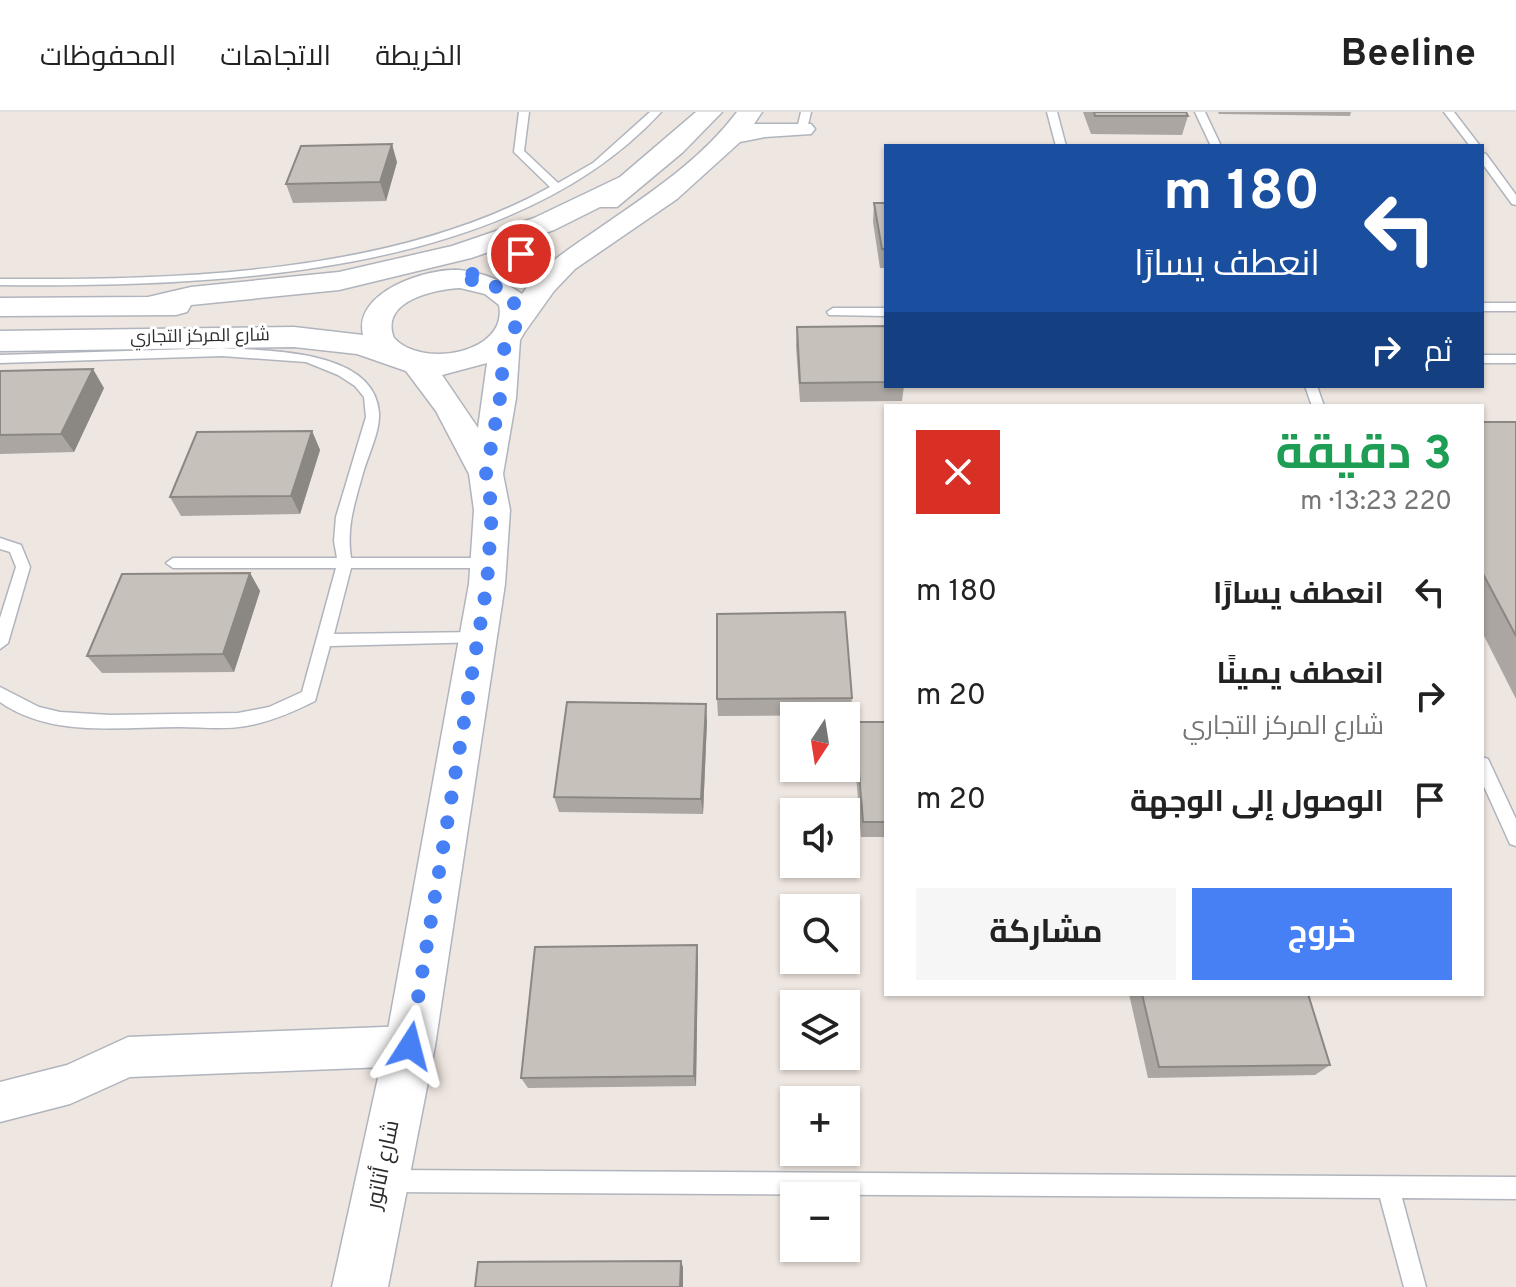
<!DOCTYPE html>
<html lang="ar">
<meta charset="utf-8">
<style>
body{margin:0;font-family:Overpass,Cairo,sans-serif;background:#f6f6f6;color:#222;direction:rtl;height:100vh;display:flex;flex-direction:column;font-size:30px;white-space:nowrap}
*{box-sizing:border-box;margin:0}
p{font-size:26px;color:#767676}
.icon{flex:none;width:44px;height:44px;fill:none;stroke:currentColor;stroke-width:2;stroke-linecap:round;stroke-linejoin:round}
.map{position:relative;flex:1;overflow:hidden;direction:ltr}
.panel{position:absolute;left:884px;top:292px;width:600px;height:592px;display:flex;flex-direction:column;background:#fff;border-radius:0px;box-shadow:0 2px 6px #0004;direction:rtl}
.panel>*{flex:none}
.top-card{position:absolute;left:884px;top:32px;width:600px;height:244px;border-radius:0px;box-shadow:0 2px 6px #0004;direction:rtl;background:#1a4fa0;color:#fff;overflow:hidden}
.needle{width:52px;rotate:192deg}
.fabs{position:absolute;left:780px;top:590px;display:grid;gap:16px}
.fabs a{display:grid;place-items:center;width:80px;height:80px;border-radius:0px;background:#fff;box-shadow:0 2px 6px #0004;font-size:40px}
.pin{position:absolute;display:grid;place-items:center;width:68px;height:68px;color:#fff;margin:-34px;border:4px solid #fff;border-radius:50%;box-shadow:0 2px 8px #0007}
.me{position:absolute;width:88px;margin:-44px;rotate:9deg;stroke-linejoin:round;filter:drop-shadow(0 0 6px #0008)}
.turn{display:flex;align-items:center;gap:28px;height:168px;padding:0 32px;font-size:36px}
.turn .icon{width:104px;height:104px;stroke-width:2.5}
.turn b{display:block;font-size:56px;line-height:68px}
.then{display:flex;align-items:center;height:76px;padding:0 32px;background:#0003;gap:16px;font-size:30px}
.round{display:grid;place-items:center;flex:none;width:84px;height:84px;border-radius:0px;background:#f6f6f6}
.head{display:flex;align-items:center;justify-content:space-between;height:136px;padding:0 32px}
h1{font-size:48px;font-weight:700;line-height:60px;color:#1e9e55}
.primary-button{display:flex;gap:16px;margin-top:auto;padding:16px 32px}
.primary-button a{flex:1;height:92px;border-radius:0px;background:#477ff4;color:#fff;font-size:32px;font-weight:700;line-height:92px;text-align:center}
.primary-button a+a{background:#f6f6f6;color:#222}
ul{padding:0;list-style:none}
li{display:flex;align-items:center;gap:24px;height:104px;padding:0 32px}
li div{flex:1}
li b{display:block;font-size:30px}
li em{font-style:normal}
header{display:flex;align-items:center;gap:48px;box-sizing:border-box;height:112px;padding:0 40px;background:#fff;border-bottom:2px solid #e0e0e0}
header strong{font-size:38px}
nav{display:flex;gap:44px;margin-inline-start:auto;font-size:28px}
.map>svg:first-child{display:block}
</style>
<header>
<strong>Beeline</strong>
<nav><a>الخريطة</a><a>الاتجاهات</a><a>المحفوظات</a></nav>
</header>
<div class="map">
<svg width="1516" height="1175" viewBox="0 0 1516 1175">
<rect width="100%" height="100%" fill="#eee6e0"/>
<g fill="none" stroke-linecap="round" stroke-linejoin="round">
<g stroke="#b0b4bd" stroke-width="3">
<path id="service" d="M519,0H529L524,39L558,71L593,51L650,0H661C509,166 210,175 0,173V167C177,168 392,163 550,75L514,40Z
M801,0H811L807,17L802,20L797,17Z
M1047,0H1057L1066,34H1056Z
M1195,0H1205L1221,34H1211Z
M1444,0H1454L1480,34H1470Z
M1482,41L1486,42L1516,83V93L1512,92L1482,51Z
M1482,191H1516V199H1482Z
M833,196H886V204L829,203L827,200Z
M222,236C268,239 375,237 379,301C380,320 368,343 363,361C355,390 346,415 351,446H488L495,451L488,456H351L334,522L478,520L486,526L483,530L330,534L315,589C293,600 270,610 246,614C224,618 201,615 179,615C120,615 51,626 0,590V575L39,595L60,600L110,603L238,601L269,595L302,580L336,456H173L166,451L173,446H337L334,429L336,405L366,305L364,285L355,274L338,263L306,250L222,244L0,251V243Z
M1482,243H1516V251H1482Z
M1305,274H1317L1324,294H1312Z
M0,426L21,433L30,455L8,531L0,537V506L16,455L10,440L0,437Z
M1482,645L1488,647L1516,707V734L1510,732L1482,670Z
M389,1058L1516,1065V1087L1402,1086L1426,1175H1404L1380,1086L389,1080L382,1076L378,1069L382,1062Z"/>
</g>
<g stroke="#b0b4bd" stroke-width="3">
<path id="minor" d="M410,914L424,920L430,934L424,948L410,954L130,965L70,992L0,1010V970L67,953L128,925Z"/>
</g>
<g stroke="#b0b4bd" stroke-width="3">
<path id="tertiary" d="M696,0H722L683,40L617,95H600L554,118L471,146L339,178L191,193L187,200L176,203L0,204V186L148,185L191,175L339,160L452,134L534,106L620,65Z
M737,0H762L754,12H811L815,17L811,22L765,25L740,30L677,87L575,157L554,179L524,221L520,228L516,286L503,362L510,398L505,472L435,934L388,1175H332L385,934L469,472L474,398L469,362L436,299L406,259L357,242L294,235L0,239V219L294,215L363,223C353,180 426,156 459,158C481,160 504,169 522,182C544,151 571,136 601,115C650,81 701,48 737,0ZM460,176L485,182L499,193C509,241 422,257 394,226C379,189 435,177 460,176ZM487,251L478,316L442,263Z"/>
</g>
<use href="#service" fill="#fff" fill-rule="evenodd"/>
<use href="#minor" fill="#fff" fill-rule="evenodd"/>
<use href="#tertiary" fill="#fff" fill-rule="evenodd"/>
</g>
<path fill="#aba6a1" d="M1083,0H1186L1188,4L1182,23L1091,22Z
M1218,0H1351L1350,4L1219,2Z
M397,50L386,89L293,91L286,72Z
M874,91H886V156H880L873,110Z
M886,214V274H904L902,289L800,290L796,234L797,215Z
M0,259L104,276L74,340L0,342Z
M1482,310H1516V587L1482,520Z
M312,319L320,338L300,402L181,404L170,385Z
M250,461L260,479L234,560L102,561L87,544Z
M852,586L850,603L718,604L717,587Z
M707,609L703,702L559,700L554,685Z
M855,610H886V725H861L853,627Z
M698,846L696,974L528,976L521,966Z
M1129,882H1308L1330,953L1315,963L1148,966Z"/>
<path fill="#8b8783" d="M392,32L397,50L386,89L380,70Z
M93,257L104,276L74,340L61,322Z
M312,319L320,338L300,402L291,384Z
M250,461L260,479L234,560L223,542Z
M706,592L707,609L703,702L701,687Z
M697,833L698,846L696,974L694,964Z
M681,1149L683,1155V1175H680Z"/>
<path fill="#c7c1bb" stroke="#8b8783" stroke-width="2" d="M1094,0H1186L1188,4H1095Z
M392,32L380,70L286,72L301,34Z
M874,91H886V137H882Z
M886,214V270L800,271L797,215Z
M93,257L61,322L0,323V259Z
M1482,310H1516V524L1482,460Z
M312,319L291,384L170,385L197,320Z
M250,461L223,542L87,544L122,462Z
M845,500L852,586L717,587V502Z
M567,590L706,592L701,687L554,685Z
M855,610H886V710H863Z
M697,833L694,964L521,966L535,835Z
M1142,882H1308L1330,953L1159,955Z
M681,1149L680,1175H475L478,1150Z"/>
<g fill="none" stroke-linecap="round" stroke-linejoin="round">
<path stroke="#477ff4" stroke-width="14" stroke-dasharray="0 25.2" d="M410,934L487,472L492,398L486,362L500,286L505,228L516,214L518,200L512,187L499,176L481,169L460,167L521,142"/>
</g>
<g text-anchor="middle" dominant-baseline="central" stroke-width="6" stroke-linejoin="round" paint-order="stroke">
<g font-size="18" fill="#2d2d2d" stroke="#fff">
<text transform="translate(200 225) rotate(-1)">شارع المركز التجاري</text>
</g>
<g font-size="22" fill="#2d2d2d" stroke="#fff">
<text transform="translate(384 1053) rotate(-78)">شارع أتاتور</text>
</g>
</g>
</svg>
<div class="fabs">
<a><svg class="needle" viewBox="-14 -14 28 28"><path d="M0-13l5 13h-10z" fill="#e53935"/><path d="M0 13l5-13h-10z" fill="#767676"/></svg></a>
<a><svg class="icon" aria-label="sound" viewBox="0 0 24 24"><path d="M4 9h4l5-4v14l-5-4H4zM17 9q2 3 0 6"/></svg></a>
<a><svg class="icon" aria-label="search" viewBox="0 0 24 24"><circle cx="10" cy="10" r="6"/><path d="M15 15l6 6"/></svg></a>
<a><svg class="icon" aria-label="layers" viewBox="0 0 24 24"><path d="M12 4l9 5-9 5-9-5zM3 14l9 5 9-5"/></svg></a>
<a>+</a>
<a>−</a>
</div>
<div class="pin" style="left:521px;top:142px;background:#d93025"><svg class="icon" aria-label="arrive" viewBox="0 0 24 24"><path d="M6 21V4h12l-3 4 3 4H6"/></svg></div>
<svg class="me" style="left:410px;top:934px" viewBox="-20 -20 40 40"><path d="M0-17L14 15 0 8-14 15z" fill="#477ff4" stroke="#fff" stroke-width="4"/></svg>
<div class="top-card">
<div class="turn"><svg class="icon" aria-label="left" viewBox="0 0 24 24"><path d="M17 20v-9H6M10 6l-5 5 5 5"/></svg><div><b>180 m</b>انعطف يسارًا</div></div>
<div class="then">ثم<svg class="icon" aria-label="right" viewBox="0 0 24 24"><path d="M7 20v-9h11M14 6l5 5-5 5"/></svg></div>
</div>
<section class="panel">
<div class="head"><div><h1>3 دقيقة</h1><p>220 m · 13:23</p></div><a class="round" style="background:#d93025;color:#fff"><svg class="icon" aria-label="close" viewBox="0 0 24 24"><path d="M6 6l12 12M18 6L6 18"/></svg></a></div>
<ul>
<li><svg class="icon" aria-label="left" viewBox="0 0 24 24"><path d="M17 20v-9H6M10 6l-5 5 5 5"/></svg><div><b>انعطف يسارًا</b></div><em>180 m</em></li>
<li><svg class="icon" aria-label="right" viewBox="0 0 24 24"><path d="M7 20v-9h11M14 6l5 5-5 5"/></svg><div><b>انعطف يمينًا</b><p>شارع المركز التجاري</p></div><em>20 m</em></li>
<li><svg class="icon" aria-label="arrive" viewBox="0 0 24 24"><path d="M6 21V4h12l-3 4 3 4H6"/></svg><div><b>الوصول إلى الوجهة</b></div><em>20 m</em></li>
</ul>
<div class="primary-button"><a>خروج</a><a>مشاركة</a></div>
</section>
</div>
